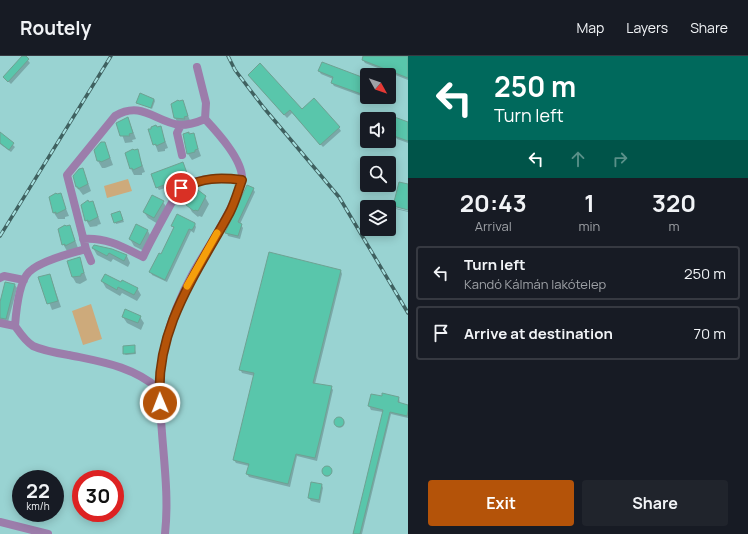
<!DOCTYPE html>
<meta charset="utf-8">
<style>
body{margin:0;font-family:Manrope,sans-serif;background:#20242c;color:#f1f3f6;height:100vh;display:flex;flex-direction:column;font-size:15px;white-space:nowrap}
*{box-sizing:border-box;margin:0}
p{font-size:13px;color:#9ea1a6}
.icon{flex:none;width:22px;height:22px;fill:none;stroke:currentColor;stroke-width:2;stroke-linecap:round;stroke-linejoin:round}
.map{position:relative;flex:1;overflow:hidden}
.side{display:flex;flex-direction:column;background:#171b24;width:340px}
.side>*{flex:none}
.banner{background:#00695c;color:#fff;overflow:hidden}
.needle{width:26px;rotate:130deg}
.controls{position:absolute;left:360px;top:12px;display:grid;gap:8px}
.controls a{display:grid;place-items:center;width:36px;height:36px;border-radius:4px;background:#171b24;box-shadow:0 2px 10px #0003;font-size:20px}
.speed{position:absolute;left:12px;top:414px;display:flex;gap:8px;font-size:20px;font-weight:700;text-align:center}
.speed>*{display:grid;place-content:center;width:52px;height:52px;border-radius:50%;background:#171b24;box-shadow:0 2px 10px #0003;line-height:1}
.speed small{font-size:10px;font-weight:400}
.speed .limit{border:6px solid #d22;background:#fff;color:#111}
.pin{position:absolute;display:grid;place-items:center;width:34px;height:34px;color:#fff;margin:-17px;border:2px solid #fff;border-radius:50%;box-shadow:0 1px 4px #0007}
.me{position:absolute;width:44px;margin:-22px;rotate:359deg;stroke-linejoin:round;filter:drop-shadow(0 0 3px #0008)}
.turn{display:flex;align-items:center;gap:14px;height:84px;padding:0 20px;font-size:18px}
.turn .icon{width:52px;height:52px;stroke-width:2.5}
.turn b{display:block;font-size:28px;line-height:34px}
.lanes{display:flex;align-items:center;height:38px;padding:0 20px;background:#0003;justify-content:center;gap:20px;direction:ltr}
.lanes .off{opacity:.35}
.eta{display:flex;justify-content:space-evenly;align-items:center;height:68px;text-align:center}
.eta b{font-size:24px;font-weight:700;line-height:28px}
.action{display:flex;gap:8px;margin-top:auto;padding:8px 20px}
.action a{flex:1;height:46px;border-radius:4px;background:#b45309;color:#fff;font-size:16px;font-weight:700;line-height:46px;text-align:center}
.action a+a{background:#20242c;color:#f1f3f6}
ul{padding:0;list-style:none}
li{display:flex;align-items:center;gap:12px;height:54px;margin:0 8px 6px;padding:0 12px;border:2px solid #363941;border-radius:4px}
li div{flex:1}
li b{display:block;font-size:15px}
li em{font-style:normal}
header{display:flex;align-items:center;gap:24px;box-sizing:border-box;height:56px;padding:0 20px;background:#171b24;border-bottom:1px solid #363941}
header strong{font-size:19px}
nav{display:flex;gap:22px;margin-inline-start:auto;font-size:14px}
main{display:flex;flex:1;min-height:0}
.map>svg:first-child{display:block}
</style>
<header>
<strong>Routely</strong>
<nav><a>Map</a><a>Layers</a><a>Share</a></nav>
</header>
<main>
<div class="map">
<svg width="408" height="478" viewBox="0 0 408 478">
<rect width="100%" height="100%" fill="#99d3d2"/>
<path fill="#cdaa7b" d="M128,123L132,135L107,142L104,130Z
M91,248L102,283L83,289L72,255Z"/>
<path fill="#0003" d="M24,0L30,7L11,28L4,21Z
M364,0H408V24L365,7L363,4Z
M319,15L367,24V41H385L383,48L334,30L332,27L333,23L321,18Z
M251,22L302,55L339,72L341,75L323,91L292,57L287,62Z
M154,43L155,45L152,53L138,46Z
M182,45L191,67L179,69L175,62L174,46Z
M387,59L408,67V87L397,83L395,80L397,76L389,73V63H385Z
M128,62L136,83L132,84L133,86L125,87L118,67Z
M160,71L168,92L165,93V95L158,96L150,74L152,73V72Z
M0,77L15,91L11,96L0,88Z
M193,78L201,100L192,104L188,98Z
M105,87L113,109L105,112H102L98,105Z
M137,94L145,116L142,117V119H134L131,113Z
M183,107L189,124L159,134L157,131Z
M83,113L91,135L83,139L77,131Z
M253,133L255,136L240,168L243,172L240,183L228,180L227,177Z
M60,138L69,160L65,161V163H58L54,157L52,139Z
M205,141L209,148L202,161L199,160L198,161L192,156L188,149Z
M93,146L101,168L97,169L98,170L90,171L86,164L84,147Z
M163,146L167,152L158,168L148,162L144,156Z
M395,152L408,155V156L396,153Z
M121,158L124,166L116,168L112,159Z
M194,167L196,171L194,177L191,175L167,226L152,219L151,216L161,200L174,173L173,170Z
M70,170L78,192L67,195L63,188L61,171Z
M148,175L151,181L144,195L134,190L130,183Z
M93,192L111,194L127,200L130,207L128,211L113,203L111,206L97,199Z
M79,202L87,224L80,228L76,227L72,220Z
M341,215L342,218L315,328L331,331L333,334L317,405L297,400L290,431L249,421L247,418L249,410L236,407L234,404L255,320L242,317L240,313Z
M50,219L61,251L52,254L40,222Z
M102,225L121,228L137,232L141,239L137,245L122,237L120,240L106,232Z
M15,229L17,232L8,266H0V250Z
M123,261H140L144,267L141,274L127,267Z
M134,290L136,298L126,299L124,298Z
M399,342L400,348L408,350V362L391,358L362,478H354L383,356L371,354L369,350Z
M335.5 367a4.5 4.5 0 1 1 9 0a4.5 4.5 0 1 1-9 0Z
M322.5 416a4.5 4.5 0 1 1 9 0a4.5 4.5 0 1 1-9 0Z
M322,429L323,432L320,447L311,445L309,442Z"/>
<path fill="#59c6ab" stroke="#6ea293" d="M22,0H26L29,3L8,26L3,21Z
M363,0H408V22L362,4Z
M322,6L367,23V40L331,27L333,21L318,15Z
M260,7L302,53L314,42L340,71L320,89L290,54L284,59L248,19Z
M140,37L154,43L151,52L136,47Z
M178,44L179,45L183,44L188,60L184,61L185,63L174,62L171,48Z
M389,59L408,66V85L394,80L396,74L389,71Z
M128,61L133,77L129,78L130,80H120L116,67Z
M156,69L157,71L161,70L165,86L156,90V88L153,89L148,73H151V71Z
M0,76L14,87L9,94L0,87Z
M189,76V78L194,77L198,93L195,94V96L187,98L183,78Z
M101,86H105L110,102L101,106L100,105H97L94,94Z
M133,93L134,94L138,93L142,110L133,114L132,112L130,113L125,97Z
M183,106L188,120L156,132L151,118Z
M83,112L88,128L78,133V131H76L73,120L79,113Z
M399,126L408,128V154L393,150Z
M247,129L254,132L238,166L242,168L238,180L225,177Z
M198,134L206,140L198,155L195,154L194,155L186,149L194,135L197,136Z
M56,137L57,138L61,137L66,153L56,158V156L53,157L49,141Z
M152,139L164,145L154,162L143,156Z
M88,144L89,146L93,145L98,161L88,166V164L85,165L81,149Z
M120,155L123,164L114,167L111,158Z
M177,158L195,167V169L192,174L189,173L165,224L149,216L159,197L161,198L174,171L171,170Z
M136,168L148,174L140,189L129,183Z
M65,169L66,170L70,169L75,185L65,190V188L62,189L58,173Z
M94,189L112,193L127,199L124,205L109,197L107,200L92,192Z
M269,196L341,214L313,327L332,330L323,370L315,402L296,398L288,428L246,418L249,408L233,404L254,317L239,314Z
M80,201L84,217L81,218V220L72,221L67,205Z
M50,218L58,245L47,248L38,221Z
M105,218L121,226L122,224L138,232L134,239L118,231L117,234L101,225Z
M5,226L15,228L6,263L0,262V246Z
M125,253L141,260L138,267L122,261Z
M135,289V297L123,298V290Z
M382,337L399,341L398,346L408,349V355L407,360L390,356L360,478H353L383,354L368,350L371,338L382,340Z
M334 366a5 5 0 1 1 10 0a5 5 0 1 1-10 0Z
M322 415a5 5 0 1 1 10 0a5 5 0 1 1-10 0Z
M311,426L322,428L319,444L308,442Z"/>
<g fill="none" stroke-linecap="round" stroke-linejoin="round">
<path stroke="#9c7dab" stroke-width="8" d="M181,69L177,77L182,99
M83,183C106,181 123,191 143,201C148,190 177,135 182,131C200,120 223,122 242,124
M86,193L91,205
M0,222L4,220L24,224
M0,267L15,270
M159,333C132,310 102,306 69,299C57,297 44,295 33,290C25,285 20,277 15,270C16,256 19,226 29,216C40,205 71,197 86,193L67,119L115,60C142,44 155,66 180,69C188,69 198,66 205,63
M0,466L48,478
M165,478C172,414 151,350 165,288C171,263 181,239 193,217C208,190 226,166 237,138C239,133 242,128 242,123C243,104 217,76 205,63L206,47L197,11"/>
<g stroke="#3f6160" stroke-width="3.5">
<path id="rail" d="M228,0L235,14L264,52L339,141L408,257
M0,180L111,0"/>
</g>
<use href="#rail" stroke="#a6e0df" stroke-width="2" stroke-dasharray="6" stroke-linecap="butt"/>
</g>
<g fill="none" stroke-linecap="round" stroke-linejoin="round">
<g stroke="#753606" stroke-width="10">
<path id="route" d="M160,347C154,273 197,217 230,156C235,146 238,135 242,124C218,121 204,122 181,132"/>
</g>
<use href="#route" stroke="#b45309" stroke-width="7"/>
<path stroke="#f59e0b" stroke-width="7" d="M187,230L217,177"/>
</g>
</svg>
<div class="controls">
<a><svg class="needle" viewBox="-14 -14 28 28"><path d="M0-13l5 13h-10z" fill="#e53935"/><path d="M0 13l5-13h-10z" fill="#9ea1a6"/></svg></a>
<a><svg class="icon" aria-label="sound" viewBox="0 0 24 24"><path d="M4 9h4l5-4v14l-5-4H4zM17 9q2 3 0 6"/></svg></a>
<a><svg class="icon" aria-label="search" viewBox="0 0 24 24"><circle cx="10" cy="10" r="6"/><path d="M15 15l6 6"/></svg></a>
<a><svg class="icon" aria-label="layers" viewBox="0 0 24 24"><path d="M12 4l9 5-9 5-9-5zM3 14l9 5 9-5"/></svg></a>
</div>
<div class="speed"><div>22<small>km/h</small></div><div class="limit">30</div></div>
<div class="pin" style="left:181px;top:132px;background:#d93025"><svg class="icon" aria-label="arrive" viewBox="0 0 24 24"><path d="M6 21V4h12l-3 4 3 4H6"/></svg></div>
<svg class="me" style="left:160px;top:347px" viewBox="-20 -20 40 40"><circle r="17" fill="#b45309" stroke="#fff" stroke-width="3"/><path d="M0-11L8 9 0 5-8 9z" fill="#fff"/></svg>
</div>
<section class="side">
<div class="banner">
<div class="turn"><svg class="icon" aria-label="left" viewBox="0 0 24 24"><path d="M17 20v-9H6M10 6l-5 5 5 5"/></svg><div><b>250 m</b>Turn left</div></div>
<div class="lanes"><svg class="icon" aria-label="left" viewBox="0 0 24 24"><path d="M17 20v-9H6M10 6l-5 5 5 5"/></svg><svg class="icon off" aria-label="ahead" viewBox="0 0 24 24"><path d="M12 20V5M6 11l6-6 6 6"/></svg><svg class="icon off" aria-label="right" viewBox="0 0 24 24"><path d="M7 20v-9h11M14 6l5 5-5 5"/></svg></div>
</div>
<div class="eta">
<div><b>20:43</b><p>Arrival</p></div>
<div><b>1</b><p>min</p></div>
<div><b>320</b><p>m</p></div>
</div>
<ul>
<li><svg class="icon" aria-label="left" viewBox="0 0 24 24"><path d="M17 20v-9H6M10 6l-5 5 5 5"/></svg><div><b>Turn left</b><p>Kandó Kálmán lakótelep</p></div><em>250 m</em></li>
<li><svg class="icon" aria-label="arrive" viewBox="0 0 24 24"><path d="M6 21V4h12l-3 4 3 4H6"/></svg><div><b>Arrive at destination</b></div><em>70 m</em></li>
</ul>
<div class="action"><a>Exit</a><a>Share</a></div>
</section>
</main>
